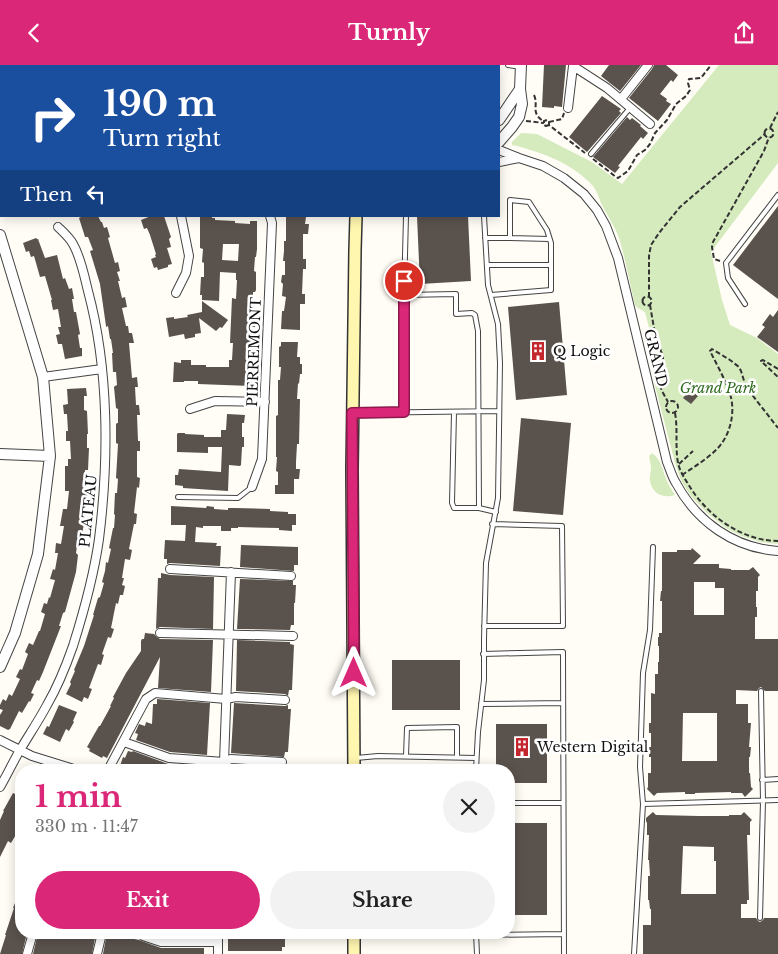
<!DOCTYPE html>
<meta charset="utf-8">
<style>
body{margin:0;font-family:"Libre Baskerville",serif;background:#f2f2f2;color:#222;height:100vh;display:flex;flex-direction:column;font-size:19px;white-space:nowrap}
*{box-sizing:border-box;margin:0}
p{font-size:16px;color:#767676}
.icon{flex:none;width:28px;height:28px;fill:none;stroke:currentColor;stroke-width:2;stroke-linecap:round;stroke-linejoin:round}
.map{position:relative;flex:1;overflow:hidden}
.panel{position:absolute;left:15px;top:699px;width:500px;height:175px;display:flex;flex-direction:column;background:#fff;border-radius:20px;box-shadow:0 2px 12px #0003}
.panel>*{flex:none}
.hud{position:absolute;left:0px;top:0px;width:500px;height:152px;box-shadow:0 2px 12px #0003;background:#1a4fa0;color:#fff;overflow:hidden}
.pin{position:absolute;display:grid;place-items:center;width:42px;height:42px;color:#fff;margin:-21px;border:2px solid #fff;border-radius:50%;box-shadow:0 1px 5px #0007}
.me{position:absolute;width:55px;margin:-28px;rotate:0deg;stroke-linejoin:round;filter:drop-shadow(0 0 4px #0008)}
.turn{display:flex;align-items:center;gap:18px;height:105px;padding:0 20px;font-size:22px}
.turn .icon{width:65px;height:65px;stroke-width:2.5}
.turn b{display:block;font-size:35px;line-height:42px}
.then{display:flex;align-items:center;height:48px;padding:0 20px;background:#0003;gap:10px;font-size:19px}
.round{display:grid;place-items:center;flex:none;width:52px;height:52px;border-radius:26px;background:#f2f2f2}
.overview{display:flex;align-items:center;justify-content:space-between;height:85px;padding:0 20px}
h1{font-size:30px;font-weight:700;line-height:38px;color:#db2777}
.button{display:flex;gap:10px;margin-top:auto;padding:10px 20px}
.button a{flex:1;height:58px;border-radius:30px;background:#db2777;color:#fff;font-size:20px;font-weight:700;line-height:58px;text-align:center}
.button a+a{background:#f2f2f2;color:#222}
header{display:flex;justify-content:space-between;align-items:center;height:65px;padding:0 20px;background:#db2777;color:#fff;font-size:22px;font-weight:700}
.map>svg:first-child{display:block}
</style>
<header><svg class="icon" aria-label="back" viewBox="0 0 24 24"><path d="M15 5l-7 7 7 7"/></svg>Turnly<svg class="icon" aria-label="share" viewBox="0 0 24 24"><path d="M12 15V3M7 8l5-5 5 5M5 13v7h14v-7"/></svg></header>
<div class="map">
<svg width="778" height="889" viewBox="0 0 778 889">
<rect width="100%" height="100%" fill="#fffdf5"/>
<path fill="#d5ebbd" d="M719,0H778V98L711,187L722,235L730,260L757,273L778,289V479L760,477L742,471L726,463L706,447L690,430L681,415L675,398L653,313L659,302L645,247L638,243L635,240C630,219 626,197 620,176C616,162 607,151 601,138C599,133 597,126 593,121C572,98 542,87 512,80V77L521,68L537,69L592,97L622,119Z
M652,388C662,395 662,405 667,416C669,421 672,425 675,430C664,434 652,429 650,416C649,412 651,408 651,404C651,400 650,396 649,391Z"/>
<path fill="#5a524d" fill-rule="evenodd" d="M544,0H566L562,42L554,41V43L542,42Z
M609,0H641L620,26L601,11Z
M654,0H666L678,10L673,17L671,15L660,29L667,34L666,36L671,39L658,56L629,33L652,4Z
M602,31L621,44L619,46L621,48L587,87L569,72Z
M627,52L630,55L632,53L641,60L640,61L648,68L643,74L641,72L618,101L620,102L615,108L593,92Z
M778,141V234L733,200Z
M83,151H98L101,157H102L104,163L107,162L110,172L108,173L115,198L118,197L120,206L117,207L120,216H118L122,233L125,232L127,242L122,243L126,261H128L129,268H132L134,278H129L132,313L137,312L138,322H135L136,340H139L140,350H137L138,376H140V386H137V412L140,413L139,423L137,422L134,448L137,449L136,459H134L129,484L132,485L130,495L125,494L122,513H124L122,520L125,521L123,530H120L118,539L116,538L111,563L114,564L111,573L108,572L102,589L104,590L101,600L98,599L89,623L92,624L88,634L84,632L82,637L66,629L71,619L70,617L75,606L74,605L84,581L94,550H93L98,533L100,532L104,518L102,517L105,506L106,497L108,498L111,484L109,483L113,463H114L115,450L114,449L115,428H117L118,414L116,413L118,379L116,378V359L117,358H118V344L116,343L114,322L115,321L117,320L116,307H113L112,288H113L111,274H110L108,261L106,262V261L100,219L90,186L93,185L88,172H85L79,153Z
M151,151H164L171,172L169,174L171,182L167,183L172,199L168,200V202L158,205L157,202L154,203L151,194L156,192L155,190L156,189L150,170L147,163L144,164L141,155Z
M200,151H212V153H215V155L235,156V158L250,159V156H257V184L256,192H255L254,206L256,207V225L255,227H253V241L255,242V262H252L251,276H253V298L250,299V313H252L251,321L198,319V316H184V317H173L174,297L181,298V295H191V300H206V302H229V295H232L233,278H230L232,233L236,234L237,215H236V208L220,207L219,236L202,235V230H200L201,212H204V198L202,197L203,184L200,183ZM223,179H239L238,196L222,195Z
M286,151L306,152L305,159H309L308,169H303V194H306V204H303L302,229H305V239H300V265L281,264L282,246H284L286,232L282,231L283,219L281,217L282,210H285V196H283L284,186V176H286Z
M417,151H468L471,216L420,219Z
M36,173L37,174H38L45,193L57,190L63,214L65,213L69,224L72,223L74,234H72L74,247H76L80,269L78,270L80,283H82V291L65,294L62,279H58L56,270L60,269L58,262H61L58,244L53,245L51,235H52L45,211L40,212L34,191L31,192L29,186L26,187L23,178Z
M202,236L228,255L222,263L220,262L216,266L199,253L201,268L195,269V272L185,274L184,269L169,272L166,253L174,252V254L188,252L187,250L202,247Z
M559,237L567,330L516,335L508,242Z
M778,245V287L757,272L765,262L762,260L770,249L773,252Z
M281,277H298L297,292H300V299H302V309H300L299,319L298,318L297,334H300L299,379H297L296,397V404H300L299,414H294V429H275V420H278V407L276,406L277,392H276V351L278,350V315H280L281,302H279V282L281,281Z
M86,323L87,331H84V345L87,346L88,369H87V383H89L88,405H85L84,419H87V431H88L86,439H84L83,453H85L81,475L78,474L76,488L78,490L76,507L65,547L63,548L59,561H61L43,607L39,616L37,615L31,628L34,629L30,637L29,636L22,648L19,646L10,664L8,665L0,661V650L3,645L0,644V640L3,634L6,636L9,629L12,631L20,614L16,612L20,604L22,605L28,589L25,587L29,578L33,580L39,566H40L45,549L41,547L44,538L47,539L49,532L50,533L55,515L50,514L53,504L55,505L58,488H55L56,478L61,479L64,461H60L63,444H67L69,426H65V401H68V394H71L70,376H66V366H68L67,349H64L63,340L68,339L67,324Z
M690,325L698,331L691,339L683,333Z
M227,349L245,350L244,358H242V372H244V382H242L241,400L240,401L229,400L228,426L183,423V421L175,420V410H178L179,404L221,407L222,382H208V388L177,387V369L178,368H185V369L204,370V372H221V365H226Z
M521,353L571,358L563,450L513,446Z
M171,441L206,443L207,441L214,442V444L228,445V443H235L270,444V446L288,447V449H296V460H292V466L279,465V463L238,462V463H231V466H221V461H203V463L196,462L195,477L217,478L216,481H221L220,501L170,498L167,499V494H164V491L165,475L185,476L186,460H171Z
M241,480L298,482V500H294V506L240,502Z
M692,483L701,491L693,499H719V503L731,504V505H749L753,502L760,510L758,512V526H756V542H757V552H755V574H778V626H765L761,622L759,623L757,626L736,625V639H748V658H751L749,682H751L750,692H749V708H750L751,722L753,724L745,732L742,728H731V727L695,728V729H685V727L657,728L654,731L647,724L648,722V708H651V692H649V682H651V668H649V658H651V628L655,629V609H658V597H659V581H658V572H659V568H662V536H660L661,526H662V487H677V485H691ZM694,517H715V523H724V550H694ZM683,648H717V696H682Z
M161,508L170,510L214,512L213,564L160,562L156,564L158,513H161Z
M240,514L293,516V520H296L295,538H294V560H291L290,565L237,564Z
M145,568L154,569L157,572L160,574L213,575L211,627L158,623L160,592L107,693L103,691L102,693L89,686L90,684L87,682L99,661H100L111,641H110L114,633L113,632L126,608L141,586V576L142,574H144Z
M237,575L290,577V579L294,580L292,625H289L288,631L285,629L236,626Z
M392,595H460V645H392Z
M157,634L210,638L207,690L170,687L136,675L138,669L135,668L139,659L145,661L146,657L152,659L153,639H157Z
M234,638L285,641L288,640V644H291L288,687H285L284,692L231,688Z
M59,640L77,647L73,656L74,657L69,666L66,664L60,677L43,669L47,661L49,662Z
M496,659H547V718H509V705H496Z
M128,686L132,687L133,686L168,699L206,701V705H123L119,704L123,692L125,693Z
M231,700L284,702V705H230Z
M21,718V750L15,761L20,763L11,778L8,776L0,792V755L4,746H3L13,728L15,729Z
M653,747L656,750L699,751H729V750H741L744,747L752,755L750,757V770H747L749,835H747V839H741V853H756L758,856L760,857L763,855L764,853H778V889H643V860H651V844H650L649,835H648V811H650L649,795H648L649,770H647V758L646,756V753ZM683,781L714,782V796H716V829H681Z
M509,758H547V850H509Z
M21,823V868H27L22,889H0L6,870H5L14,843H13Z
M38,868H96L92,889H33Z
M107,868H126L125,872L139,875L161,883H204V889H103Z
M151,868H204V871H162Z
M228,868H285V882H282V886H228Z"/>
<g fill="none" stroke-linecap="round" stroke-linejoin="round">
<g stroke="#444" stroke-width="6">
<path id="service" d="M508,0L520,2
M591,89L630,43
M485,173H510V135L529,137L547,165L551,178V225L491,230
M510,173L549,174
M487,200H551
M404,230L406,151
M745,239L728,213L726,198L778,130
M404,347V230L456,229V249L472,248L475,250L478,266L479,443L496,447
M454,347L452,438L454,443H479
M354,348L499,346
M178,432L238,433L252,422
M653,482L650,565L643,608L640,702L643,739L778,735
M484,561H563L562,461L492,459
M483,589L563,587L564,889
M481,639L563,638
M406,691L407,663L457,662V692
M356,693L378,691L476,693
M476,705L478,667L484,615V574L486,498L498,433L500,298L498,259L488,220L484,151
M762,715L778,714
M509,738H563
M760,853L763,736L761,626
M476,868L477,889
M476,870L564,869
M634,889L643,739"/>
</g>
<g stroke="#444" stroke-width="10">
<path id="minor" d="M573,0V1L607,23L650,59
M43,1V0
M173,1L178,0
M621,34L648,0
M568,43L573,1
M499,85L519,93L543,101L564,113L584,129L597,145L606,161L618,193L667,397C670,404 672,412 676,418C697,457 734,483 778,486
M499,97L519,93
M176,228L186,208L189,191L181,151
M43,312L102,304
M190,344L215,336L265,337
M252,422L262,394L272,158L270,151
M170,504L291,511
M160,568L293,571
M0,675L32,691L77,705
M124,677L169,693L224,697L231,694L282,697
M108,705L146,634L155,628L226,634L236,632L285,635
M222,705L224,697L231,507
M0,722C7,710 13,697 20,685C29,670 39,655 47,640C58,621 66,601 73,581C84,546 94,510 99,474C109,394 109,304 88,226C84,210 81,193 73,179C69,172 63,167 58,162
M143,871L161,877H218
M27,889L33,868
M97,889L102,868
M218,889V868"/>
</g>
<g stroke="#444" stroke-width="12">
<path id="tertiary" d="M499,55L520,24
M499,77L512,62L519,52L522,39L520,24L521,0
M0,96H1
M0,110H1
M0,170L43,312L50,391L38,489L15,568L0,602
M0,389L50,391"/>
</g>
<g stroke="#333" stroke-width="14">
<path id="secondary" d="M365,1V0
M354,705L352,404L355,185L356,151
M354,889V868"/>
</g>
<path stroke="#333" stroke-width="2" stroke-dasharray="5 2.5" stroke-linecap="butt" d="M534,30C539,41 530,47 543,56
M526,56L544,58
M549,57L562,54L564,48
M549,60L546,61L544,60V56L547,55L549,56V60L585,88
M770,63L778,47
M764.5 68a4.5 4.5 0 1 1 9 0a4.5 4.5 0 1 1-9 0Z
M593,94L616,112L618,113L628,106L637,90L645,85L650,79L655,68L667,55L676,39L686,31L690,25L688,18L689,14L701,13L711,0
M720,196L714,194L712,182L713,177L764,86L769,72
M642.5 236a4.5 4.5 0 1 1 9 0a4.5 4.5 0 1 1-9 0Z
M649,232V191L651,180L659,168L680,142L765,69
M650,240L655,269L663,292V297L659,312V318L662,326L668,337
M778,304L763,295L761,296L778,312
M666 342a6 6 0 1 1 12 0a6 6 0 1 1-12 0Z
M675,348C678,364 675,381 678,398C680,407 685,414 690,422C708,451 742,476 778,476
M679,399L693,386
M682,410C694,402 707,394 717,384C730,371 736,347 730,329C725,314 717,300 710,286L712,284L730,295L739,302L741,306L746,322L778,363"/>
<use href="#service" stroke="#fff" stroke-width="4"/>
<use href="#minor" stroke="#fff" stroke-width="8"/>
<use href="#tertiary" stroke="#fff" stroke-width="10"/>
<use href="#secondary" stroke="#fff6b0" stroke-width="11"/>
</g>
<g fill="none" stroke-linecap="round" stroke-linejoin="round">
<g stroke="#8e194d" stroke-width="12">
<path id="route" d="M354,608L352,348L404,347V216"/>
</g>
<use href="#route" stroke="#db2777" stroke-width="9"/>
</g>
<defs>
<g id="building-bare" transform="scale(1.5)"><path d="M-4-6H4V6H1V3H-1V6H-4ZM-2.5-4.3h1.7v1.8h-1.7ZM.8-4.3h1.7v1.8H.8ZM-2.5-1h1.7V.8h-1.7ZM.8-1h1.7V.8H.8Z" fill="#c4262e" stroke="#fff" stroke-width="2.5" paint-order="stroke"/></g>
</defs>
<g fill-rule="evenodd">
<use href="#building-bare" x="538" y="286"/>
<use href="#building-bare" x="522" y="682"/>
</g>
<g text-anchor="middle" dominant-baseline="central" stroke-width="5" stroke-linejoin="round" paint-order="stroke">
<g font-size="14" fill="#111" stroke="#fff" text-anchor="start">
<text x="553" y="286">Q Logic</text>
<text x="537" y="682">Western Digital</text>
</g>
<g font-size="14" fill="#111" stroke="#fff">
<text transform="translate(254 287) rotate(-88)">PIERREMONT</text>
<text transform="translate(656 293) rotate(76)">GRAND</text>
<text transform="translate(88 446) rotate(-84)">PLATEAU</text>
</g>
<g font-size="14" font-style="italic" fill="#2f6b1f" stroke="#fff">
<text x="718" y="323">Grand Park</text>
</g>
</g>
</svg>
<div class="pin" style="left:404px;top:216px;background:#d93025"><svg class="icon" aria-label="arrive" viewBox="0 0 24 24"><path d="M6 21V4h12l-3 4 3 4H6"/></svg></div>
<svg class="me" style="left:354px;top:608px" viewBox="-20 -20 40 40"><path d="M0-17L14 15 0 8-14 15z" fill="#db2777" stroke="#fff" stroke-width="4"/></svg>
<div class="hud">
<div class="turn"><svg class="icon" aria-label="right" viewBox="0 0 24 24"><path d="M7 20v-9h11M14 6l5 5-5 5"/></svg><div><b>190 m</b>Turn right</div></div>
<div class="then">Then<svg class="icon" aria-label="left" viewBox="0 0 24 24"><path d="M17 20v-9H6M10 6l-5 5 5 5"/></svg></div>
</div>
<section class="panel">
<div class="overview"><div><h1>1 min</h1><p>330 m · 11:47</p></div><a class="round"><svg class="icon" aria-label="close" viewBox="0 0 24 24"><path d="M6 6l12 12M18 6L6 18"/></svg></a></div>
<div class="button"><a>Exit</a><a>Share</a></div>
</section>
</div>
